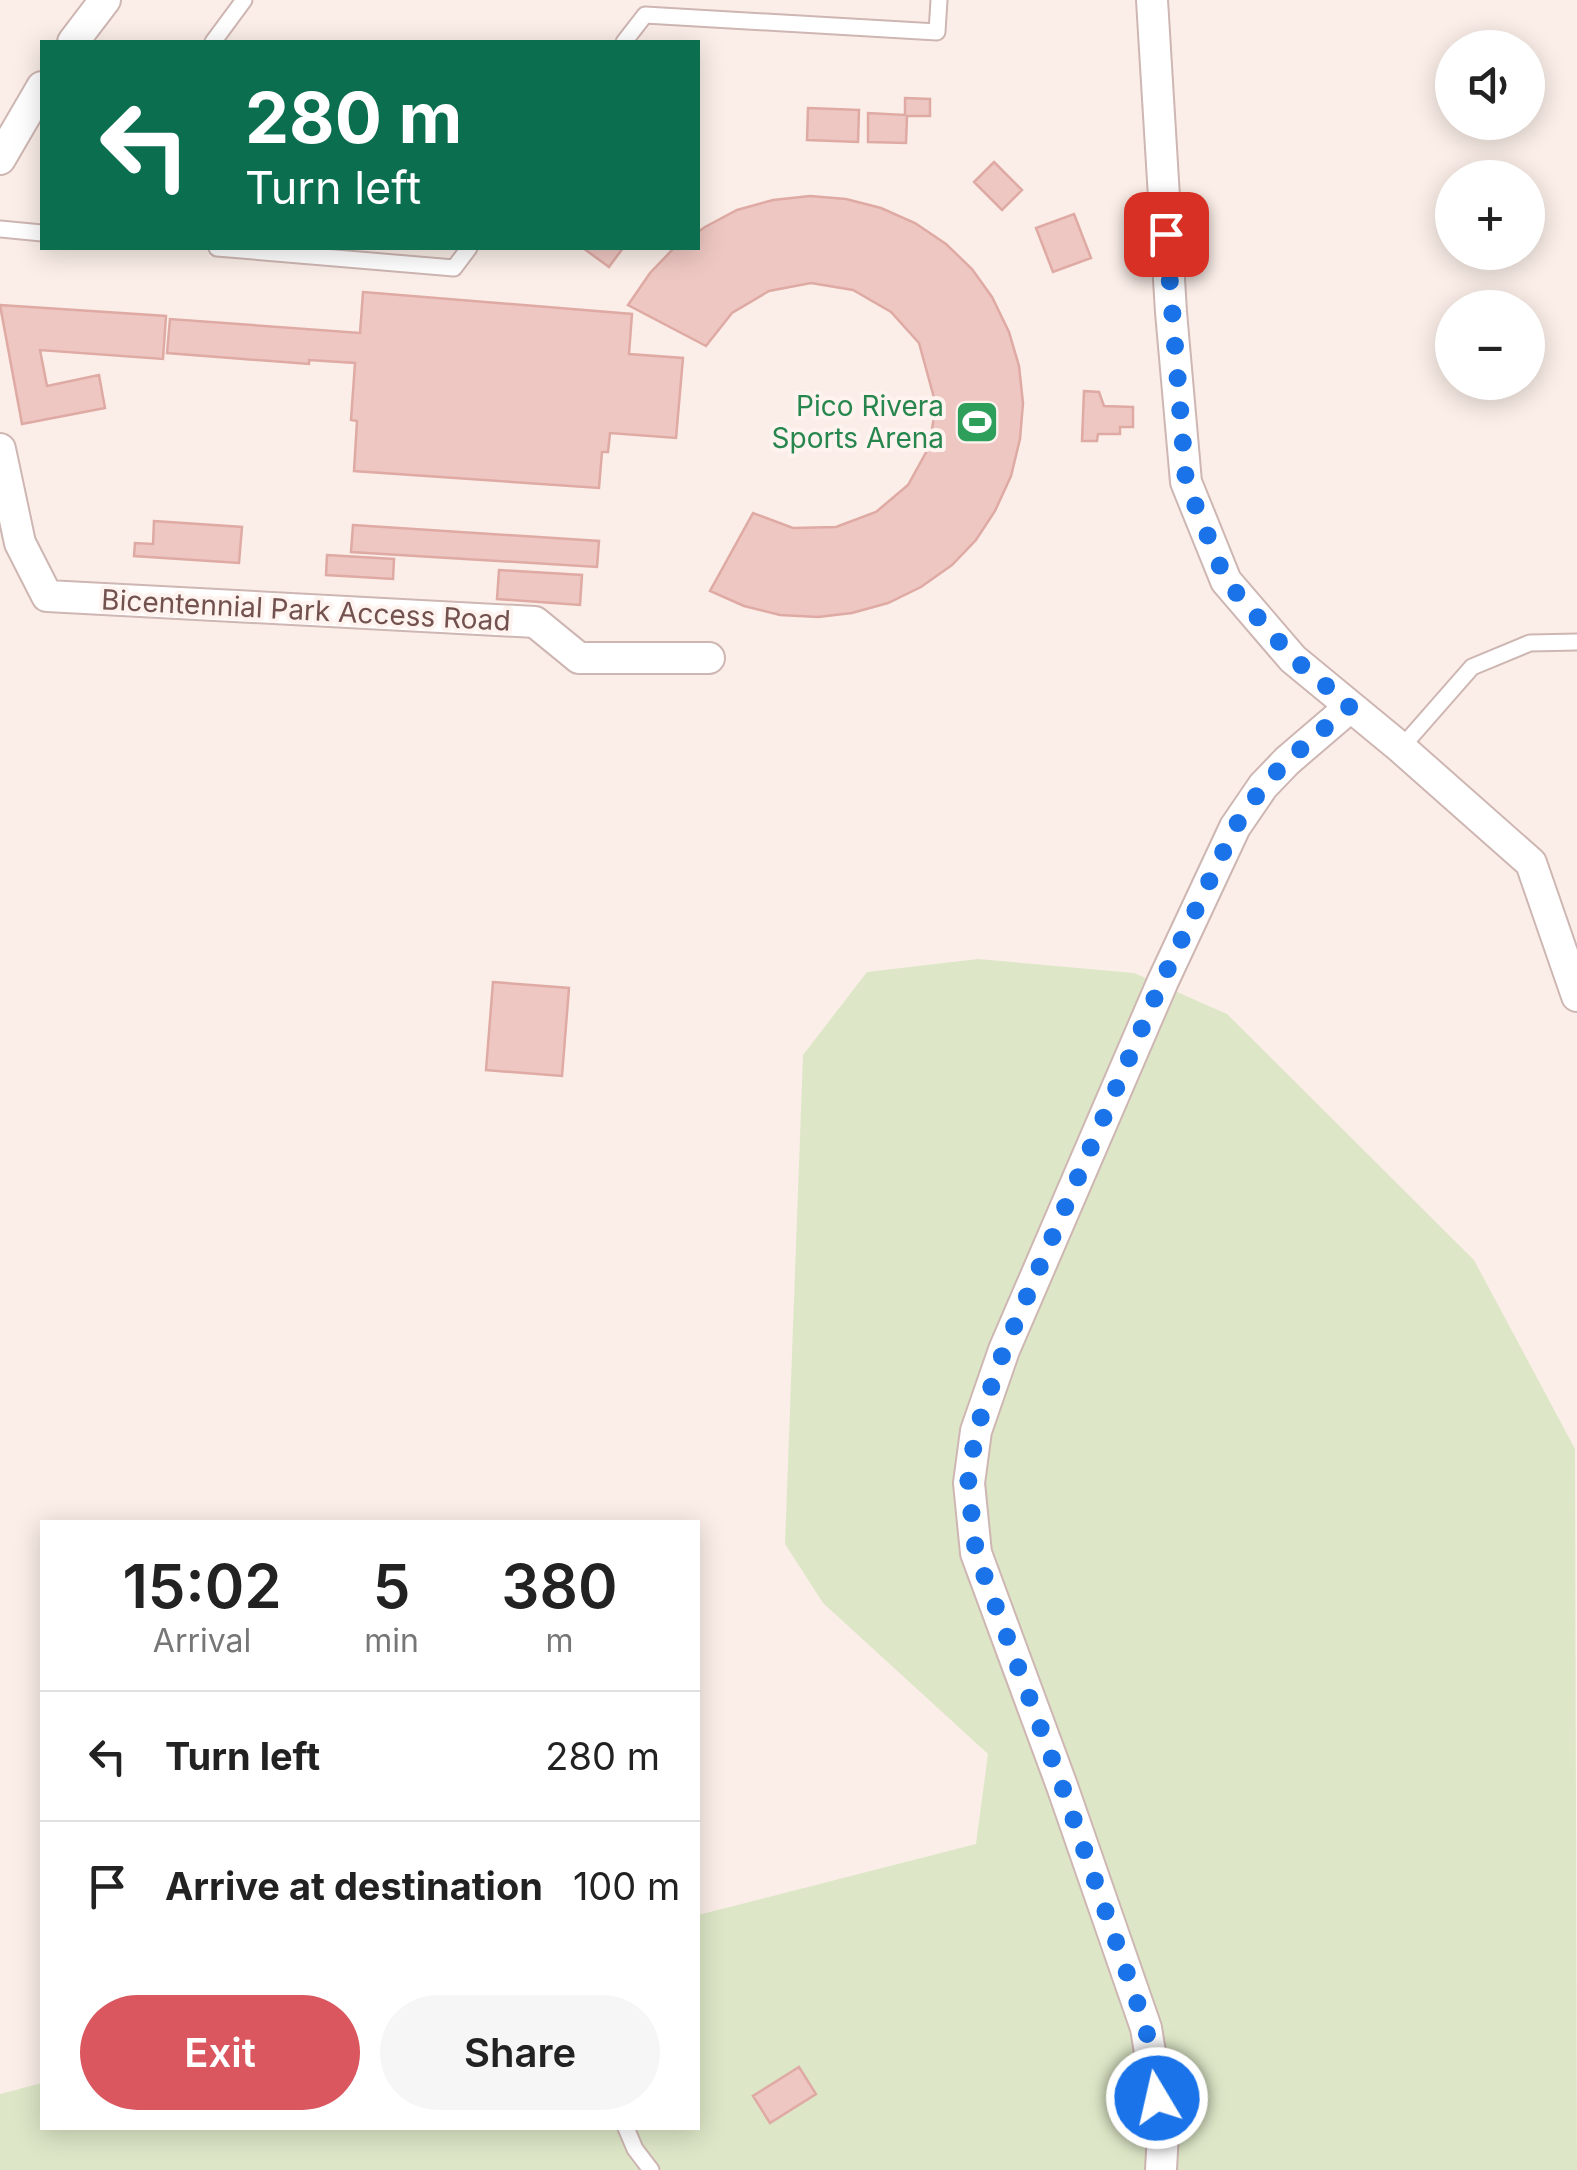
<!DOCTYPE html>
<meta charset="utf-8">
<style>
body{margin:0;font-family:Inter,sans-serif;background:#f6f6f6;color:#222;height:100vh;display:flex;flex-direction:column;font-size:38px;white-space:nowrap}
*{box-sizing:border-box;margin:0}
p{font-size:32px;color:#767676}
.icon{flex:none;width:55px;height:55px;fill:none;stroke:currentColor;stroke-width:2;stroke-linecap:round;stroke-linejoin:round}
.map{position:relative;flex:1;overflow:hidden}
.drawer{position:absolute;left:40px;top:1520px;width:660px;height:610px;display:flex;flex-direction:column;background:#fff;border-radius:0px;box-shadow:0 5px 25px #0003}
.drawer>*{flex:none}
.hud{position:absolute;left:40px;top:40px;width:660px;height:210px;border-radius:0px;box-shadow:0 5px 25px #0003;background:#0b6e4f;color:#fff;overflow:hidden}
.tools{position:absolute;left:1435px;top:30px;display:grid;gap:20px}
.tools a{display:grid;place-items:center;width:110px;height:110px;border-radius:50%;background:#fff;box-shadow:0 5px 25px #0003;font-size:50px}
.pin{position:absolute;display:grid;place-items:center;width:85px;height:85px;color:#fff;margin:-42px;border-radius:20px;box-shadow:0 5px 15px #0006}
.me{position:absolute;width:110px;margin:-55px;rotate:351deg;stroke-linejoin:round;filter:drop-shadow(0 0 8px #0008)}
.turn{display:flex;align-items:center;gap:35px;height:210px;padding:0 40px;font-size:45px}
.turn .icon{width:130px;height:130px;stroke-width:2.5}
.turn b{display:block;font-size:70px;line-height:85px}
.eta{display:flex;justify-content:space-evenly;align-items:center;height:170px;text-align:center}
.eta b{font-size:60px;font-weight:600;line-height:70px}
.primary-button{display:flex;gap:20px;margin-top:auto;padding:20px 40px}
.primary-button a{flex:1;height:115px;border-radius:60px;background:#da575f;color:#fff;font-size:40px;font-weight:600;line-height:115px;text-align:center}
.primary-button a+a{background:#f6f6f6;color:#222}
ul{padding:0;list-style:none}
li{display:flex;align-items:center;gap:30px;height:130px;padding:0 40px;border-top:2px solid #e0e0e0}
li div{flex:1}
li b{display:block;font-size:38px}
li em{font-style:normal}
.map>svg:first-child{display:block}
</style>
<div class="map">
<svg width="1577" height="2170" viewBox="0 0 1577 2170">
<rect width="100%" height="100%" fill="#fbeee8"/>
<path fill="#dde7c7" d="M978,959L1134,973L1227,1014L1474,1260L1575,1449L1577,2170H0V2094L42,2083V2128H698V1915L976,1844L988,1754L823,1603L785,1544L803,1055L867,972Z"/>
<path fill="#eec7c2" stroke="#dfaaa4" stroke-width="2.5" d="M905,98L930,99V116H907L906,143L868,142V113L905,115Z
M808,108L859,110L858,142L807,140Z
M994,162L1022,190L1002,210L974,182Z
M810,196L846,199L881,208L915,223L946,244L972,269L992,297L1009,332L1019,366L1023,403L1020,439L1011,476L995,511L976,540L952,565L921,587L888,603L852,613L818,617L780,615L744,606L710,591L753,513L793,528L836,527L876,512L908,485L929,447L936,405L919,343L891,312L853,290L811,283L769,291L732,313L706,346L628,305L650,273L674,248H698V232L705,227L737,210L773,200Z
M1074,214L1091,258L1053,272L1036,228Z
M583,248H623L609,267Z
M363,292L632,314L629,354L683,358L676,438L610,433L608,452H602L599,488L354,471L357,421L351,420L355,363L309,360V364L167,353L170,319L360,333Z
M0,305L166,316L163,359L40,350L47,386L99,375L105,408L22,424Z
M1084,391L1099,392L1104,406L1133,407V427H1120V434H1098L1097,441H1082Z
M154,521L242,527L239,563L134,556L135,543L153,544Z
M353,525L599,541L597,567L351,552Z
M327,555L394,559L393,579L326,575Z
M499,570L582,575L580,605L497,599Z
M493,982L569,988L562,1076L486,1070Z
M799,2067L816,2094L770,2123L753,2096Z"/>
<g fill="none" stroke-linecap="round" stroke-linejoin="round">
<g stroke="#ceb6b2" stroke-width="19">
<path id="lane" d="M213,42L244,0
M624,42L645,15L937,32L939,0
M0,229L42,233
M217,248L454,268L469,248
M1401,748L1472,667L1530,643L1577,642
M626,2128L635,2149L651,2170"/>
</g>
<g stroke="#ceb6b2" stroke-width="34">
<path id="street" d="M1152,0L1171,312L1186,482L1226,581L1293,659L1401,748L1531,863L1577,996
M73,42L105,0
M0,159L42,87
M0,449L20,543L47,596L535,622L579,658H709
M1161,2170L1163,2132L1146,2028L1062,1786L976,1553L969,1483L976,1431L1004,1350L1163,981L1235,827L1263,786L1287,761L1350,707"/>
</g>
<use href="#lane" stroke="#fff" stroke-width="15"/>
<use href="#street" stroke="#fff" stroke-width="30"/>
</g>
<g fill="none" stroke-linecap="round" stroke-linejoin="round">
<path stroke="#1a73e8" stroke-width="18" stroke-dasharray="0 32.4" d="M1157,2098L1146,2028L1062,1786L976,1553L968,1483L976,1431L1004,1350L1162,981L1235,827L1263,786L1287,761L1350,706L1294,659L1226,581L1186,482L1166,234"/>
</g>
<defs>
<g id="stadium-square" transform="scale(2.25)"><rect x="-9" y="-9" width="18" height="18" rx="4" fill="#2e9e5b" stroke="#fef3ee"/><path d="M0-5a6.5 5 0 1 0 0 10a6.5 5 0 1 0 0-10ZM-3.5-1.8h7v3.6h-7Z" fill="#fff"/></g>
</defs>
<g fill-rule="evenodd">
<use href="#stadium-square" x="977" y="422"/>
</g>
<g text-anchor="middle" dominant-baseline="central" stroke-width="8" stroke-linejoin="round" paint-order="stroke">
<g font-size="28" fill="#27864d" stroke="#fef3ee" text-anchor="end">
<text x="944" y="406">Pico Rivera<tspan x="944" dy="32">Sports Arena</tspan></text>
</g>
<g font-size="28" fill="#73514e" stroke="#fef3ee">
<text transform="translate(306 610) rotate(3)">Bicentennial Park Access Road</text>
</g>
</g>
</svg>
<div class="tools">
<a><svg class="icon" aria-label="sound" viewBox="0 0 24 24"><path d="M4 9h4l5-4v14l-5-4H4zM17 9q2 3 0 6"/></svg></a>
<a>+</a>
<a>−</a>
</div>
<div class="pin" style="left:1166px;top:234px;background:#d93025"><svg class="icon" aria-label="arrive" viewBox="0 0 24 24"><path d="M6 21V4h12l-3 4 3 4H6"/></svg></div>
<svg class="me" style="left:1157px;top:2098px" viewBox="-20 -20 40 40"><circle r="17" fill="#1a73e8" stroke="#fff" stroke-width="3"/><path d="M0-11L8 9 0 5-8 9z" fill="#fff"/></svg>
<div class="hud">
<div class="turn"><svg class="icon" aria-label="left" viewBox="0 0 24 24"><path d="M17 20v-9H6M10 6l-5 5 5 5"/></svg><div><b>280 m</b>Turn left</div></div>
</div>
<section class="drawer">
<div class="eta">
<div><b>15:02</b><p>Arrival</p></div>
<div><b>5</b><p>min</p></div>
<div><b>380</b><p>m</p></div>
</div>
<ul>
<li><svg class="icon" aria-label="left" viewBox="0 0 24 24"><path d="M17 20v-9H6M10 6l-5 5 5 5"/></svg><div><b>Turn left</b></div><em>280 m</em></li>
<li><svg class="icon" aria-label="arrive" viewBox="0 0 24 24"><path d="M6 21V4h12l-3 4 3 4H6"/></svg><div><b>Arrive at destination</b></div><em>100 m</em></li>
</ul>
<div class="primary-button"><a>Exit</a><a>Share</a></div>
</section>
</div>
